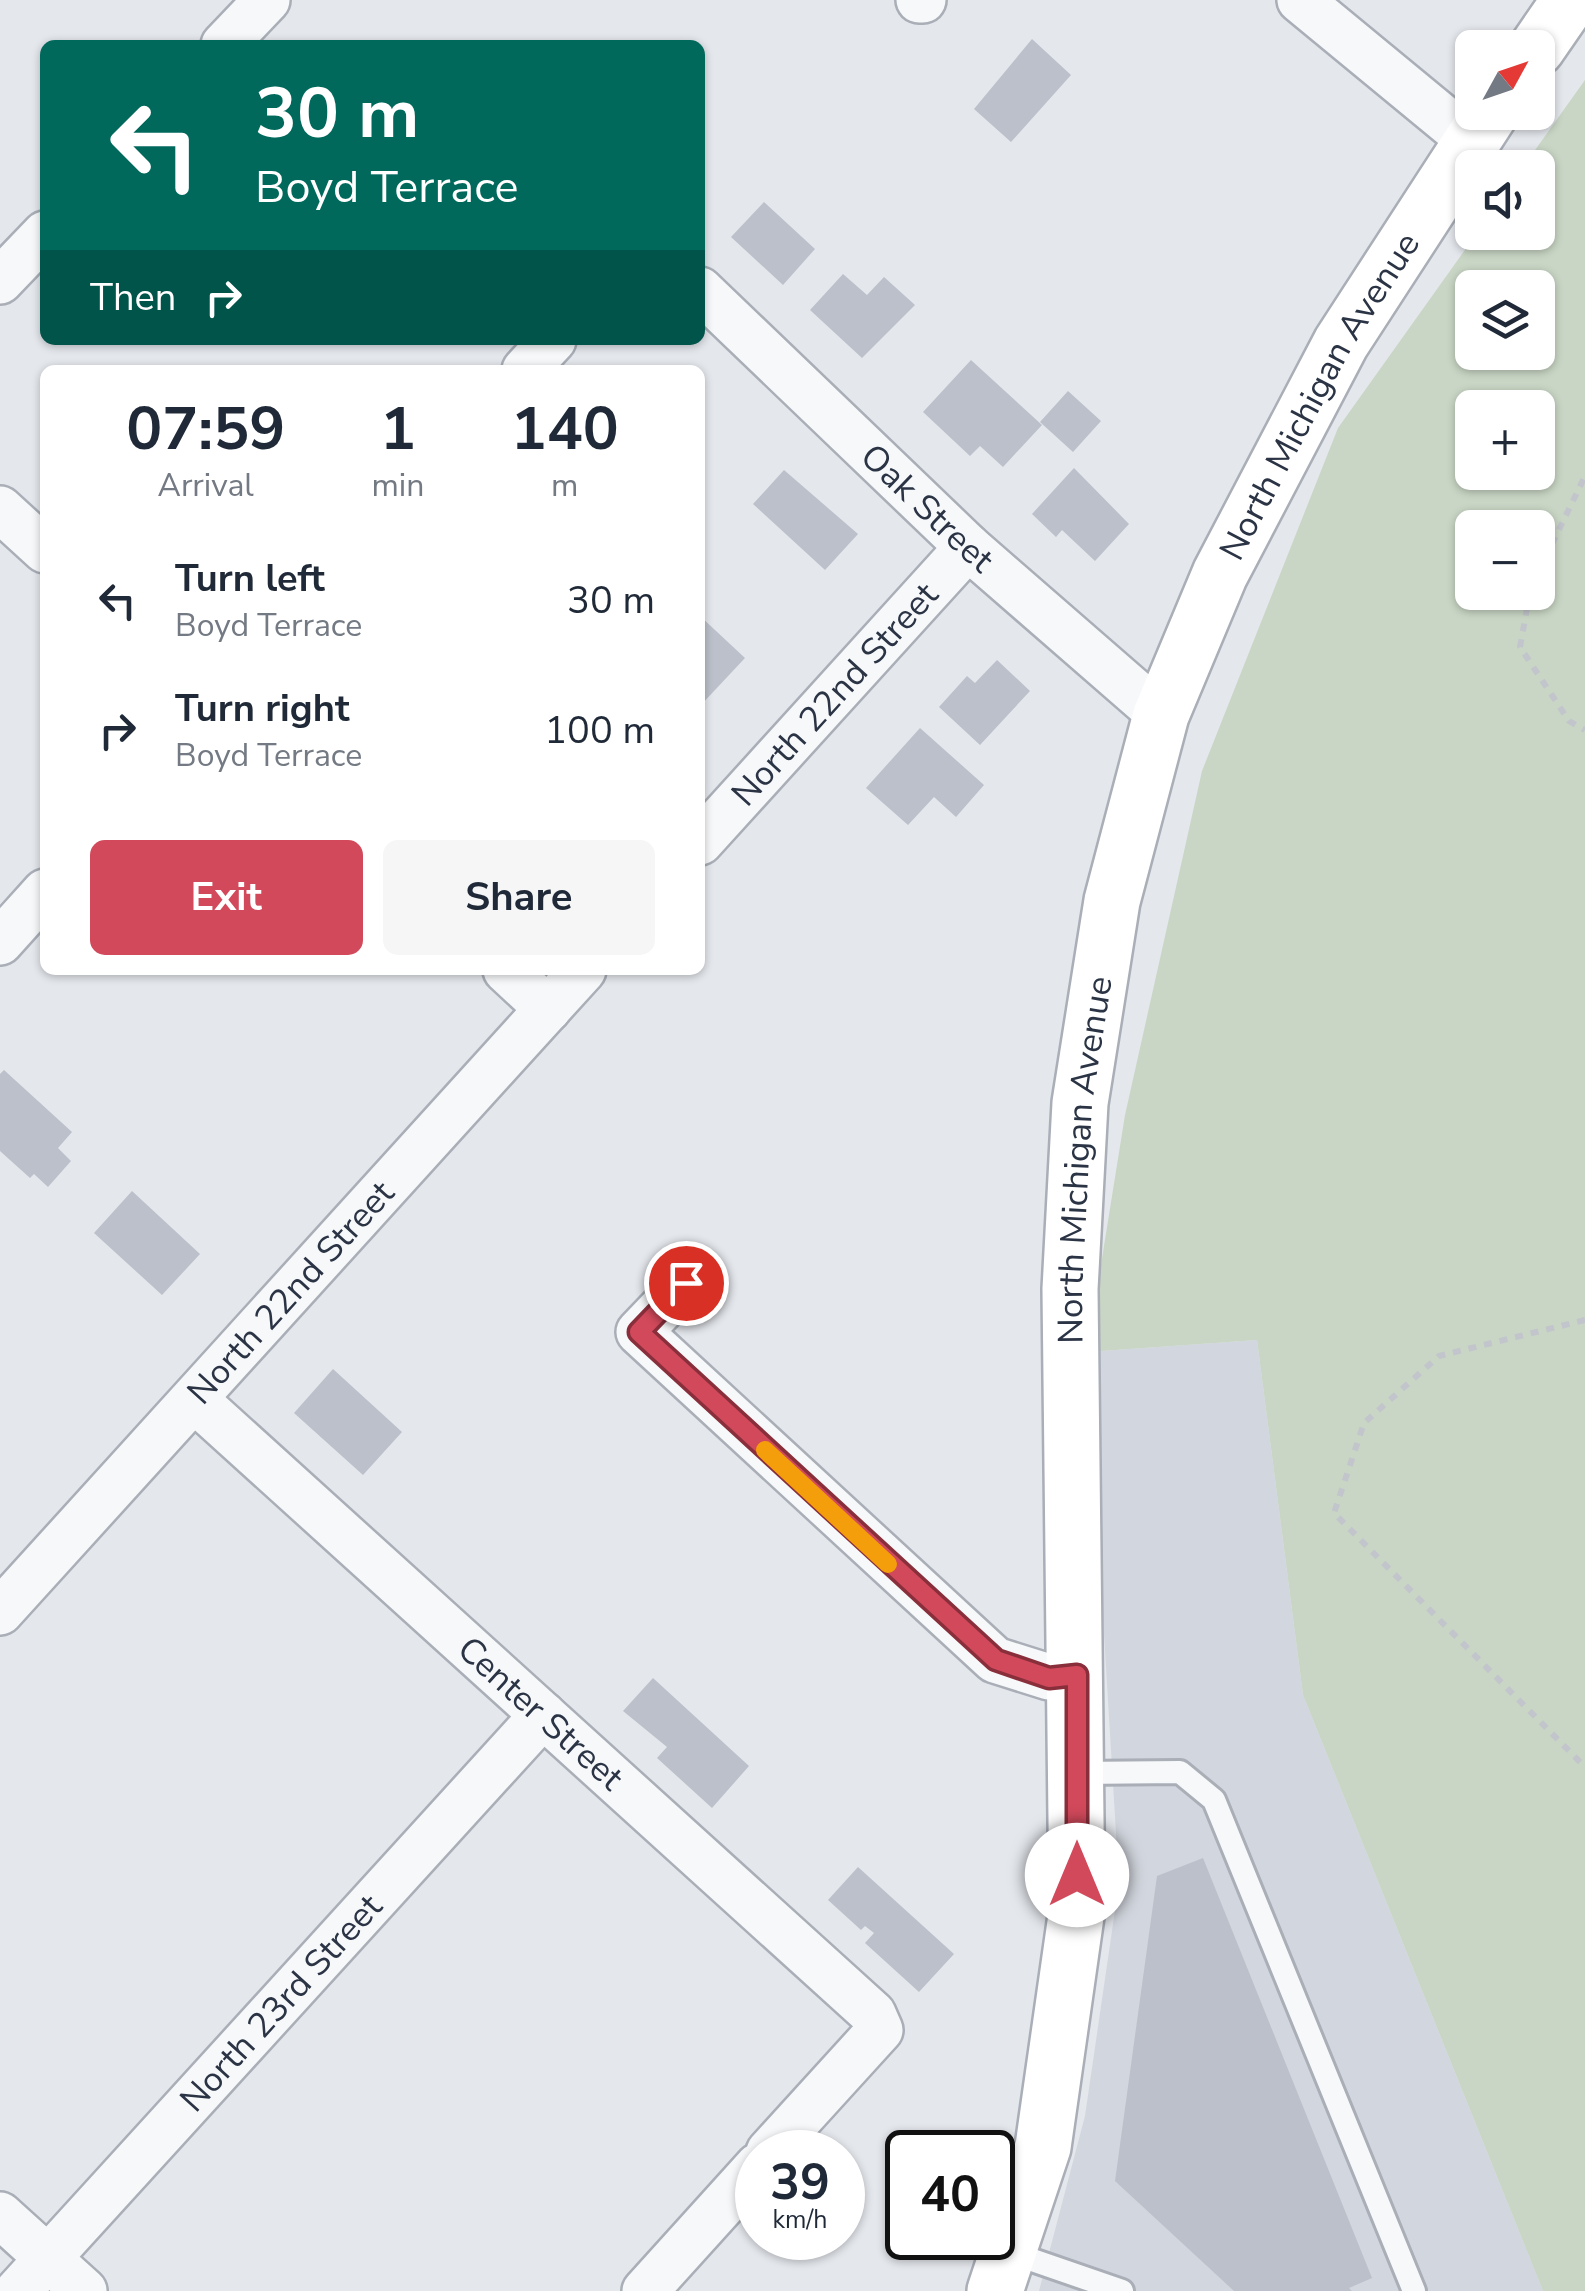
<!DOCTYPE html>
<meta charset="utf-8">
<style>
body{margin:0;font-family:"Nunito Sans",sans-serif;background:#f6f6f7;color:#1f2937;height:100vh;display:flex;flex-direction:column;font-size:38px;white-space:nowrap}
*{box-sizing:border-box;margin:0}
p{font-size:32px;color:#747a83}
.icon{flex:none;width:55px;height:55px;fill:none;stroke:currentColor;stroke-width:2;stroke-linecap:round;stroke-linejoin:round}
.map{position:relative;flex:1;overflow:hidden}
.side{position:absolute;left:40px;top:365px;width:665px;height:610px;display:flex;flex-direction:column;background:#fff;border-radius:15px;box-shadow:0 2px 8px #0004}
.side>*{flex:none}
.top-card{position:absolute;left:40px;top:40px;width:665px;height:305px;border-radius:15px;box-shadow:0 2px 8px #0004;background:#00695c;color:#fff;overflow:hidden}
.needle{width:65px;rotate:50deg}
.tools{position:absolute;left:1455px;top:30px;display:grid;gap:20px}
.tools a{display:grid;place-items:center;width:100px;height:100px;border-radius:15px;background:#fff;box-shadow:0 2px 8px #0004;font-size:50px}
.speed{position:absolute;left:735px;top:2130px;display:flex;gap:20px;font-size:50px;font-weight:700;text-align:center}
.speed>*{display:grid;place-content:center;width:130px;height:130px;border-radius:50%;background:#fff;box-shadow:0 2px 8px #0004;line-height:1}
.speed small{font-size:25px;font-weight:400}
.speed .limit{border:5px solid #111;border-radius:15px;background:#fff;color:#111}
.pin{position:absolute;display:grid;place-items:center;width:85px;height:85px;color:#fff;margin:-42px;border:5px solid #fff;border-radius:50%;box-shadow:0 2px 10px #0007}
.me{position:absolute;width:110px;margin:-55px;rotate:0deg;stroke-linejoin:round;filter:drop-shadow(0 0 8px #0008)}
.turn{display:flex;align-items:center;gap:35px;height:210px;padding:0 50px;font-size:45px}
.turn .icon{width:130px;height:130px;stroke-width:2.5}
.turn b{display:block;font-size:70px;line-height:85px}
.then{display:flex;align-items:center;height:95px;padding:0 50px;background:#0003;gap:20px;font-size:38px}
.eta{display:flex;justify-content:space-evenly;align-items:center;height:170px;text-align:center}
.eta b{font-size:60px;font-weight:700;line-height:70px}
.action{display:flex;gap:20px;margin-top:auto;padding:20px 50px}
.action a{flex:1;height:115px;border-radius:15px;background:#d1495b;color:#fff;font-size:40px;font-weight:700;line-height:115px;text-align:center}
.action a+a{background:#f6f6f7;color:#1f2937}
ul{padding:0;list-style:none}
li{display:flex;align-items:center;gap:30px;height:130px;padding:0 50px}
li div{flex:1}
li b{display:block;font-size:38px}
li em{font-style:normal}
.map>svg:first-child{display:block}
</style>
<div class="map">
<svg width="1585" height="2291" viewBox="0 0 1585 2291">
<rect width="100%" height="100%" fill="#e4e7ec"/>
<path fill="#d2d6de" d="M1257,1340L1303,1695L1543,2291H1039L1085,2116L1119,1883L1087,1352Z"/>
<path fill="#c9d6c5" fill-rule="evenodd" d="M1585,80V2291H1543L1303,1695L1257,1340L1087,1352L1125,1115L1202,771L1338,428L1477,233L1538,232V168L1523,167ZM1472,288H1538V352H1472ZM1472,408H1538V472H1472ZM1472,528H1538V592H1472Z"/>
<path fill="#bbc0ca" d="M1032,39L1071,75L1011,142L974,109Z
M764,202L815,249L783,285L731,237Z
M843,274L867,295L884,277L915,305L862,358L810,310Z
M971,360L1042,425L1003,467L980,446L970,456L923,412Z
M1068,391L1101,421L1073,452L1040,422Z
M1074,468L1129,524L1095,561L1062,530L1056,537L1032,514Z
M784,470L858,534L825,570L753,504Z
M700,616L745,658L700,706Z
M997,660L1030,691L980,745L939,707L967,676L975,683Z
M920,728L984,785L956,817L934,797L908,825L866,788Z
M4,1070L72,1132L58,1148L71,1161L48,1187L34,1174L30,1178L0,1151V1074Z
M132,1191L200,1254L162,1295L94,1233Z
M333,1369L402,1432L363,1475L294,1413Z
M653,1678L749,1766L712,1808L657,1758L667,1747L623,1711Z
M1203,1858L1372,2278L1349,2288L1352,2291H1234L1115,2181L1157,1876Z
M858,1867L954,1954L919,1992L865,1943L874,1933L865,1926L861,1930L828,1900Z"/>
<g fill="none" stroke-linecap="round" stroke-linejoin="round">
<g stroke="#a9aeb7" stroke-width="28">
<path id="lane" d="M1077,1773L1180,1772L1214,1800L1414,2291
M1009,2252L1122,2291"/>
</g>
<g stroke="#a9aeb7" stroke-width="50">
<g id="street">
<path d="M919,0H923"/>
<path d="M1300,0L1471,141"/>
<path d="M224,45L267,0"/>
<path d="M0,281L45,234"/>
<path id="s1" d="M700,290L968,547L1161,715"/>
<path d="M525,370L553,340"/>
<path d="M0,509L45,550"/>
<path id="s2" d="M700,842L968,547"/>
<path d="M0,942L45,892"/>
<path d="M506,970L548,1009"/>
<path d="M686,1283L639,1332L995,1660L1049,1677L1077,1675"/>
<path id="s3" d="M194,1399L873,2014L880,2030L769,2152"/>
<path id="s4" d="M0,1612L583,970"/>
<path d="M0,2215L84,2291"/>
<path id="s5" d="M18,2291L543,1715"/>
<path d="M645,2291L758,2166"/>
</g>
</g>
<g stroke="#a9aeb7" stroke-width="60">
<g id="secondary">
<path d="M1537,48L1570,0"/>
<path id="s6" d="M995,2291L1043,2147L1077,1909L1070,1289L1080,1103L1112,901L1161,715L1220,574L1341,343L1491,112"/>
</g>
</g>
<path stroke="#c2c5cb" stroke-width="6" stroke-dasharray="8 8" stroke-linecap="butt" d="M1538,573L1585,476
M1530,592L1520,647L1569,721L1585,730
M1585,1320L1439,1356L1364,1423L1334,1513L1585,1767"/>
<use href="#lane" stroke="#f7f8fa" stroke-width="22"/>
<use href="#street" stroke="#f7f8fa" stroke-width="45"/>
<use href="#secondary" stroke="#fff" stroke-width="55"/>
</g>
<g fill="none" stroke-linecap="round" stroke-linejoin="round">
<g stroke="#882f3b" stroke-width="25">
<path id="route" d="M686,1283L639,1332L996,1660L1049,1678L1077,1675V1875"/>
</g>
<use href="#route" stroke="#d1495b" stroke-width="18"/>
<path stroke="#f59e0b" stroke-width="18" d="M765,1450L888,1564"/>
</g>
<g text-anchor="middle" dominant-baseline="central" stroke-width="8" stroke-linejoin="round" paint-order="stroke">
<g font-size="35" fill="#2b3445" stroke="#f4f6f9">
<text stroke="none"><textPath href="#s6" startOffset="1952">North Michigan Avenue</textPath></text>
<text stroke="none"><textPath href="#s1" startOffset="315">Oak Street</textPath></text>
<text stroke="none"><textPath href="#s2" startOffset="200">North 22nd Street</textPath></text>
<text stroke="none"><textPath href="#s6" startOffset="1142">North Michigan Avenue</textPath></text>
<text stroke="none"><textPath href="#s4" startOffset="432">North 22nd Street</textPath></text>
<text stroke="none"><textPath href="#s3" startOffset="468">Center Street</textPath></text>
<text stroke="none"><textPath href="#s5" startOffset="390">North 23rd Street</textPath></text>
</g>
</g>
</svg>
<div class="tools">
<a><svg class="needle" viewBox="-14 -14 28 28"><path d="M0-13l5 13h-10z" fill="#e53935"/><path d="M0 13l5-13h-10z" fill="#747a83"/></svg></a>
<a><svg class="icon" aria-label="sound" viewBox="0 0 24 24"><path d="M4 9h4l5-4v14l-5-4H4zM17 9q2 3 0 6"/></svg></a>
<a><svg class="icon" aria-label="layers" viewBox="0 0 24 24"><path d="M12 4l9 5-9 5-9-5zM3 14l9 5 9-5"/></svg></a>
<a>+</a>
<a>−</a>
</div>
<div class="speed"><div>39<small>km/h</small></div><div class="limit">40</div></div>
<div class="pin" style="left:686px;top:1283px;background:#d93025"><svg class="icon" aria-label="arrive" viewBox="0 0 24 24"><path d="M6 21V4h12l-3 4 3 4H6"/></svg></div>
<svg class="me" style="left:1077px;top:1875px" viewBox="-20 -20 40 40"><circle r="19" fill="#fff"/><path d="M0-13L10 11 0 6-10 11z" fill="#d1495b"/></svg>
<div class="top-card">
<div class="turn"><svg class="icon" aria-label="left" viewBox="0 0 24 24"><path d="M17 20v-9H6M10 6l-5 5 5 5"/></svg><div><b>30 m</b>Boyd Terrace</div></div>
<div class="then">Then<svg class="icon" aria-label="right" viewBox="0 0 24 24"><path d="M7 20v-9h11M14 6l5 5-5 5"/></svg></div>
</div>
<section class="side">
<div class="eta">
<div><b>07:59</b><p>Arrival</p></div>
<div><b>1</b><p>min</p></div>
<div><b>140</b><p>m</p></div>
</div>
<ul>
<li><svg class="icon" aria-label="left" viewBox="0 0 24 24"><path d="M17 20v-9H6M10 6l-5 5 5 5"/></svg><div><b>Turn left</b><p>Boyd Terrace</p></div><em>30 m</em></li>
<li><svg class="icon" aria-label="right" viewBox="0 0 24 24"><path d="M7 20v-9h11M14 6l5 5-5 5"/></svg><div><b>Turn right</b><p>Boyd Terrace</p></div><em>100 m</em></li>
</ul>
<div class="action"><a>Exit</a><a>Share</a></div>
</section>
</div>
